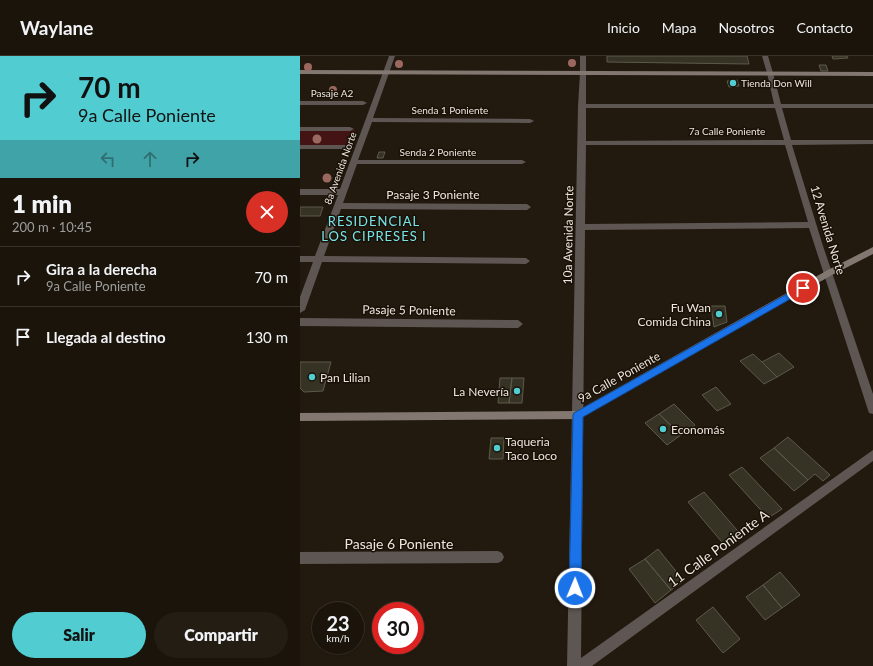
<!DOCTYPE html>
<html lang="es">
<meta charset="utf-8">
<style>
body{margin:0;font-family:Lato,sans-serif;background:#231d14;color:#f1f3f6;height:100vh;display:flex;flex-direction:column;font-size:15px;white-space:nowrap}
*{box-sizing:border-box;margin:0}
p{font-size:13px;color:#9f9e9d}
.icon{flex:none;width:22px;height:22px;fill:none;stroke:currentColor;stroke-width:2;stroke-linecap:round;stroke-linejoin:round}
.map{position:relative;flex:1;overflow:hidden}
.drawer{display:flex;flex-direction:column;background:#1a140b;width:300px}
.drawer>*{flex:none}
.hud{background:#51ccd1;color:#111;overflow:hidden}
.speed{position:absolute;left:12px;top:546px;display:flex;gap:8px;font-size:20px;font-weight:700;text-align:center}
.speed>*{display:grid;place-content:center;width:52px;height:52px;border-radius:50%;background:#1a140b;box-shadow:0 1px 3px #0004,0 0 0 1px #38332c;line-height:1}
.speed small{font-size:10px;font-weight:400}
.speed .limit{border:6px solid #d22;background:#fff;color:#111}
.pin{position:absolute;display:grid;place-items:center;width:34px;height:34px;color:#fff;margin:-17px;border:2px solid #fff;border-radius:50%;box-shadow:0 1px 4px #0007}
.me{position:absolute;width:44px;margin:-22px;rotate:1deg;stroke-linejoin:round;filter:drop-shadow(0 0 3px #0008)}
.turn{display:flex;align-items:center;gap:14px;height:84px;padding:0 12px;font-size:18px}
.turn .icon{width:52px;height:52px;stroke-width:2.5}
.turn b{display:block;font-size:28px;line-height:34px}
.lanes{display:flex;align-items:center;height:38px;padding:0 12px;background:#0003;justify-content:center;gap:20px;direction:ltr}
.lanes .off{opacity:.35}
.round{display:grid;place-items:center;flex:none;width:42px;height:42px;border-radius:21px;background:#231d14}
.headline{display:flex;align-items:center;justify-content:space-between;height:68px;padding:0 12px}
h1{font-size:24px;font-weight:800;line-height:30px}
.button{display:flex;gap:8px;margin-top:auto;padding:8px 12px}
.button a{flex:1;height:46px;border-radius:24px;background:#51ccd1;color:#111;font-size:16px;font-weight:800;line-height:46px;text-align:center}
.button a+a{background:#231d14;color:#f1f3f6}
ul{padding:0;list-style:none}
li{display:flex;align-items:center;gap:12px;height:60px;padding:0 12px;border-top:1px solid #38332c}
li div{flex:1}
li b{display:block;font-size:15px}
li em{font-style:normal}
header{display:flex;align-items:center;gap:24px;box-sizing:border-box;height:56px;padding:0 20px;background:#1a140b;border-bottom:1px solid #38332c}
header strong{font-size:19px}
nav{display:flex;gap:22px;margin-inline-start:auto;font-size:14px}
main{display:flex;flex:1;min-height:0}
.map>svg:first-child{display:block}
</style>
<header>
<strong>Waylane</strong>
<nav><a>Inicio</a><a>Mapa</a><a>Nosotros</a><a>Contacto</a></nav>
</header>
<main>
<section class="drawer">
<div class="hud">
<div class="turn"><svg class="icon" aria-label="right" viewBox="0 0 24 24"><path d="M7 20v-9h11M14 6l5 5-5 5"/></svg><div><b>70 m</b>9a Calle Poniente</div></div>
<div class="lanes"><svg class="icon off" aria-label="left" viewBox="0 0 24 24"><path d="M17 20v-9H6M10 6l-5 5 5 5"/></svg><svg class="icon off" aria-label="ahead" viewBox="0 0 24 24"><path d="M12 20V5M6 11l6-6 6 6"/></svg><svg class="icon" aria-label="right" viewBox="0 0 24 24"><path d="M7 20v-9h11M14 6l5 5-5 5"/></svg></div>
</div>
<div class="headline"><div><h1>1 min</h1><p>200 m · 10:45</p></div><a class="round" style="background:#d93025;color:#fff"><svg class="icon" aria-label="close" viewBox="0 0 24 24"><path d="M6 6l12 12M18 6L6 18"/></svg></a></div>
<ul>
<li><svg class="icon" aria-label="right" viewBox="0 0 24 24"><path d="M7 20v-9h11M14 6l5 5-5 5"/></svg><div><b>Gira a la derecha</b><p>9a Calle Poniente</p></div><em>70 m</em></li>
<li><svg class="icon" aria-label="arrive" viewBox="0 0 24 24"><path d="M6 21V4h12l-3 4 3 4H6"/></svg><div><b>Llegada al destino</b></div><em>130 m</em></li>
</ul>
<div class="button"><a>Salir</a><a>Compartir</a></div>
</section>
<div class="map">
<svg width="573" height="610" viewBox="0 0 573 610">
<rect width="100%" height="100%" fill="#231a0f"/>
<path fill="#441414" d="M0,74H56L50,89H0Z"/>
<path fill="#363325" stroke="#5c594a" d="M307,0H447L449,8L307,6Z
M532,0H547L548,2L533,3Z
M519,9H526L528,15H521Z
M437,24L439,30L429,31L427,25Z
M79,96H85L83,102H77Z
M0,151H23L20,160H0Z
M411,250H425L427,266L414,271Z
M479,297L494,311L477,321L462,306Z
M453,298L462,306L477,321L464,328L440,305Z
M0,306H31L23,335L4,336L0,332Z
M200,322H212L209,347H198Z
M212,322H224L222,347H209Z
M416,331L431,348L417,355L402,339Z
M374,348L395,369L381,379L359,358Z
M359,358L381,379L367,389L345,367Z
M488,381L530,419L523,425L515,418L508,424L474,392Z
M191,382H204L203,403H189Z
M474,392L508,424L494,435L460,402Z
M442,411L482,453L468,462L429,419Z
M404,436L443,481L427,492L388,446Z
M358,493L384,525L371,534L345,503Z
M345,503L371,534L355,547L329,513Z
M480,516L500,539L482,552L463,529Z
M463,529L482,552L465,564L446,541Z
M413,551L440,583L423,597L396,564Z"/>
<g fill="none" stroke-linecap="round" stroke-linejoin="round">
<path fill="#5d5652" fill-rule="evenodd" d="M0,45H63L67,47L63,49H0Z
M0,71H50L54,73L50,75H0Z
M0,89H46L50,91L46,93H0Z"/>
<path fill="#5d5652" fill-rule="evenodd" d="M89,0H95L73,62L230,63L234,65L230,67L72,66L58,104H222L226,106L222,108H57L43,147L227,148L231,151L227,154L41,153L24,200L226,202L230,205L226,208L22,206L5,254L0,257V241L13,206H0V200H15L38,139H0V133H40Z
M283,15L286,17V48H474L467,17L470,15L473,17L481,48H573V52H482L491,84H573V88L492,89L522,187L573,338V358L569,357L568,354L509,172L285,174L281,602L573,394V405L292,610H267L278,50L280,17ZM286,52H475L484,84L286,85ZM286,89H485L508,166L285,168Z
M0,262L218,264L223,268L218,272L0,270Z
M198,495L202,497L204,501L202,505L198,507L0,508V496Z"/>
<path fill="#5d5652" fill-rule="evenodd" d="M280,0H286V17L283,19L280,17Z
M462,0H468L473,17L472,18L467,17Z"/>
<path fill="#827771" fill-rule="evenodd" d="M0,14L573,16V20L0,18Z
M573,191V198L532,219L278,363L0,365V357L277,355L526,215Z"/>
</g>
<g fill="#9b6860">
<circle cx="272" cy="7" r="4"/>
<circle cx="99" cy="8" r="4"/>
<circle cx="8" cy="11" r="4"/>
<circle cx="33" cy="34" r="4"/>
<circle cx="17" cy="83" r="4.5"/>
<circle cx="27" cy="122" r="4.5"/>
</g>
<path fill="#1a73e8" stroke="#114b97" d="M503,229L506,230L507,232L506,234L283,361L281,532L279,536L275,537L271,536L269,532L273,359L274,357Z"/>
<g fill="#51ccd1" stroke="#191107" stroke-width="1.5">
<circle cx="433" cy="27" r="4"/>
<circle cx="419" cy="258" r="4"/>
<circle cx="12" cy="321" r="4"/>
<circle cx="217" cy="335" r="4"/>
<circle cx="363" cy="373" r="4"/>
<circle cx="197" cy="392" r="4"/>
</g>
<g text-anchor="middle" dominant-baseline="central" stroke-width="3" stroke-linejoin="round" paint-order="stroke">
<g font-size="10" fill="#ece6de" stroke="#191107" text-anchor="start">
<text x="441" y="27">Tienda Don Will</text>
</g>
<g font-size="10" fill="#ece6de" stroke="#191107">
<text x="32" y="37">Pasaje A2</text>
<text x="150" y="54">Senda 1 Poniente</text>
<text x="427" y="75">7a Calle Poniente</text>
<text x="138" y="96">Senda 2 Poniente</text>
<text transform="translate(40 112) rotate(-70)">8a Avenida Norte</text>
</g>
<g font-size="12" fill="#ece6de" stroke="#191107">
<text x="133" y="138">Pasaje 3 Poniente</text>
<text transform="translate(528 174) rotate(73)">12 Avenida Norte</text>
<text transform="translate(268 179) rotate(-89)">10a Avenida Norte</text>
<text transform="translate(109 254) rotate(1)">Pasaje 5 Poniente</text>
<text transform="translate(319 321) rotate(-29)">9a Calle Poniente</text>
</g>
<g font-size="12" fill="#ece6de" stroke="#191107" text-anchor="start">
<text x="411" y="251" text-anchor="end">Fu Wan<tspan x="411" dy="14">Comida China</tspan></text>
<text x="20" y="321">Pan Lilian</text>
<text x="209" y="335" text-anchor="end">La Nevería</text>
<text x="371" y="373">Economás</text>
<text x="205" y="385">Taqueria<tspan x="205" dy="14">Taco Loco</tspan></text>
</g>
<g font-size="13" letter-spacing="1" fill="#77e4e8" stroke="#191107">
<text x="74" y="165">RESIDENCIAL<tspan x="74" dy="15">LOS CIPRESES I</tspan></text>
</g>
<g font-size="14" fill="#ece6de" stroke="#191107">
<text x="99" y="487">Pasaje 6 Poniente</text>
<text transform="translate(418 492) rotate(-36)">11 Calle Poniente A</text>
</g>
</g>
</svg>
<div class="speed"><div>23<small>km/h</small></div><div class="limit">30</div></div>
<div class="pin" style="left:503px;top:232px;background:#d93025"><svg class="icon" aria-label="arrive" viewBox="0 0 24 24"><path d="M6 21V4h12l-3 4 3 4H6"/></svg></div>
<svg class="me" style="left:275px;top:532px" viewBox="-20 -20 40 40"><circle r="17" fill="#1a73e8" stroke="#fff" stroke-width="3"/><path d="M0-11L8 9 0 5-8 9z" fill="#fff"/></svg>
</div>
</main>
